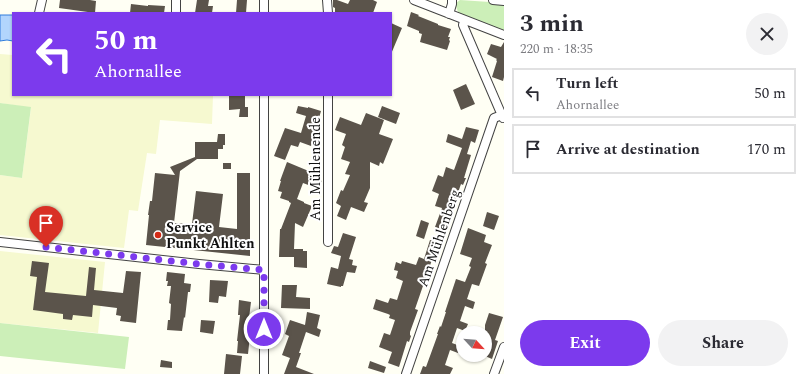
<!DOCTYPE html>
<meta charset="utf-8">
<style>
body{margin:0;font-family:Spectral,serif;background:#f2f2f3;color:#2b2b33;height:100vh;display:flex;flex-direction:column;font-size:15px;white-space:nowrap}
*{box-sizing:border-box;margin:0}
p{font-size:13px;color:#7c7c81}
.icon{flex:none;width:22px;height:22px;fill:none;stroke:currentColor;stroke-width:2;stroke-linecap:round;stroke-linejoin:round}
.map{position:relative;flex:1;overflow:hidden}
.sheet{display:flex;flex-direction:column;background:#fff;width:300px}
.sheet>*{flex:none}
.top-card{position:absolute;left:12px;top:12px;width:380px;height:84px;border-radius:0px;box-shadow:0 1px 3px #0004;background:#7c3aed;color:#fff;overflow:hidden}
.needle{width:26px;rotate:116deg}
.controls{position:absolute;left:456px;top:326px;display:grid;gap:8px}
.controls a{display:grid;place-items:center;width:36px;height:36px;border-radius:50%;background:#fff;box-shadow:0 1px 3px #0004;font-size:20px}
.pin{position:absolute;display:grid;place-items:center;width:34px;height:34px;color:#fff;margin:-41px -17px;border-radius:50% 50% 50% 0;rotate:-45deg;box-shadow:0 0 4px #0007}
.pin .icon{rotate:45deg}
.me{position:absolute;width:44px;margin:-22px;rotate:0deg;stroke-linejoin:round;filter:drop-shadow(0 0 3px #0008)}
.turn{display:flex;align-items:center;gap:14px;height:84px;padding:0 16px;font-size:18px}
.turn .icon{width:52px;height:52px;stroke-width:2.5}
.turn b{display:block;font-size:28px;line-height:34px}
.round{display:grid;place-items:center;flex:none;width:42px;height:42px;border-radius:21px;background:#f2f2f3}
.headline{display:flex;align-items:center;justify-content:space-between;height:68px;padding:0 16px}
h1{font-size:24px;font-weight:700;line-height:30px}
.primary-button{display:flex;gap:8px;margin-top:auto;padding:8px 16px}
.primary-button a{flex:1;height:46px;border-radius:24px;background:#7c3aed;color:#fff;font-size:16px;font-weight:700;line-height:46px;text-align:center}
.primary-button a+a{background:#f2f2f3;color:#2b2b33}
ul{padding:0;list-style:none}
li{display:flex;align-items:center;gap:12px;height:50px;margin:0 8px 6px;padding:0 8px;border:2px solid #e1e1e2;border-radius:0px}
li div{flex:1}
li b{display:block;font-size:15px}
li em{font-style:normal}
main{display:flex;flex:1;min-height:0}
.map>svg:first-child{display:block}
</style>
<main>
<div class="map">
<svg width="504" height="374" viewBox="0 0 504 374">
<rect width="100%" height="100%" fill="#fffff4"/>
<path fill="#f6f9d0" d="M0,54L13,55V95H213L212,124L160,120L156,154L147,153L138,211L129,210L124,248L0,235V175L22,178L31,108L0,103Z
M0,251L105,262L98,333L0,323Z"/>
<path fill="#ccefb8" d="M460,0L504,3V31L459,13C457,10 456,8 456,3Z
M0,103L31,107L22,178L0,175Z
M0,323L129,337L125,369L0,356Z"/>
<path fill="#b2d5fd" stroke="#307ddd" d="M0,15H13V41L7,40L0,41Z"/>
<path fill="#5b544b" d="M60,0H90L96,1L95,13L59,8Z
M197,0H209L208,6H213L212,13H195Z
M237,0H247L246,13H236Z
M333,0H337L348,4L350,0H373L377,2L373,13H335V8L333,7Z
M131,4L148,6V5L165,6L164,13H130Z
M411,12L419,15L418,16L438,24V25L451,29L448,37H450L449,40L450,41L447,50L420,42L422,34L419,33V31L407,26Z
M391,23L402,28L391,54Z
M504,42V77L503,81L492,77L497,61L496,60L497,59L487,54L491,44L501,47Z
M466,84L475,104L461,110L453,90Z
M229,95H245V107H248V117H239L240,109L229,110Z
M298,106L308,108V107L321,111L311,146L300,142L298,147L291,145L285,160L274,156L285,128L301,133L306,116L296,113Z
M382,106L400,113L396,124L378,117Z
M366,113L384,120L379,134L393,139L383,164L380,162L379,166L370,162V188L364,202L368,203L364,212L351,207L346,220L337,216L341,206L336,203L341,190L343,191L350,175L345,174L350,162L341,159L345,147L342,145L346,134L335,130L340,117L361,125Z
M466,127L479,130L475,143L471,141L467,154L471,155L464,178H466L463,185L461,184L445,230L435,227L442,208L435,206L439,194L432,191L438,175L443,177L446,167L454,170L462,148L446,142L448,134L462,139Z
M218,134H225V145H223V149H218V159H197L180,171L174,223L192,224L196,191L223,194L219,227L237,229V173H250V256L146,245L149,215H148L150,201H152L155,173L175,175L170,167L195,157V142H217Z
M287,162L311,172L309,177L322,181L319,189L303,183L297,199L304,202V203L312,206L303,227L295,223L294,249H303V251H307V268L294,267V257H279L280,229H281L291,203L289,202V201L280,198L282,192L278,191L281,181H280Z
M223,163H231V169H223Z
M487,212L499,216L494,230L483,226Z
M421,220L429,223L424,239L416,236Z
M468,228L486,235L484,242L492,245L485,263L487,264L479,286L472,284L467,299L475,302L473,309L465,306L460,321L468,324L465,331L457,328L452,343L460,346L459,349L458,353L450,350L445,365L453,368L450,374H420L423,366L426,367L438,334H437L440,326L441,327L446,312H445L456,279L465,282L471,267L469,266L472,258L460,254Z
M343,233L356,237L349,259L353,260L352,265L357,266L355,273L347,272L343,286H341V287L327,284L331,267L338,269L341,256L331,253L334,246L338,247Z
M430,240L441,243L437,255L434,254L415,309L418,310L410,332V335L411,336L409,342L407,341L399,367L388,363L392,352L379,347L384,333L390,335L395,320L389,318L390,315L388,314L373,309L376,299L388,303L390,298L397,300L403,281L396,278L398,271L394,270L396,262L401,264L402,261L416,265L419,257L424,259Z
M32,261L49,263L45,292L86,296L89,267L96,268L94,290L123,293L126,271L141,272L136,323L120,321L121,316L116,315L117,308L93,305L92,317L73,315L72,320L63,319V314L33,310L37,277L30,276Z
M167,272L185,274L184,283L191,284L190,292H188L185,318L184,317L182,331L167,330L168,320H170L171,304L169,303L171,286H167L168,281H166Z
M210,280L228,281L226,297L219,296L218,303L209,302Z
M282,285H297L296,297L310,298V309L281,308Z
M239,300L251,302L248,326H251L248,354L237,353L238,341H237L240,315H238Z
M307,312L320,315L317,328L321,330L319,337L306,332L299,353H301L296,367L314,374H284L290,358L282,355L289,336L285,334L290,320L305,325Z
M489,313L503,317L495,340L498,341L492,359L485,356V325Z
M201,320L215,321L213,334L200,332Z
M226,354L242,356L240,374H224Z
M161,360L172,362V368L160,367Z
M370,361L386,367L384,373L368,368Z"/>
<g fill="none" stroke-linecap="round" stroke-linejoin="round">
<g stroke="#434343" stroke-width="10">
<path id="street" d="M264,0V13
M327,0L328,13
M414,0L504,35
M493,0L504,1
M39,13L42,0
M176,13V0
M449,14L452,4V0
M464,20L463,25L503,118
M264,95V374
M0,242L199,264L264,270
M328,242V95
M406,374L494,118L502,115
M494,374L504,347"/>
</g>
<use href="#street" stroke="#fff" stroke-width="8"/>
</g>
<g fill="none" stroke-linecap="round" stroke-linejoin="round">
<path stroke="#7c3aed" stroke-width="7" stroke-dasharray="0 12.6" d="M46,247L199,264L264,270V329"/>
</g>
<circle fill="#d32b16" stroke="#fff" stroke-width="1.5" cx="158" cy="235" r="4"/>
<g text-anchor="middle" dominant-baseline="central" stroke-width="4" stroke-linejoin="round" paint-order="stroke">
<g font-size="14" fill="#101010" stroke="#fff">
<text transform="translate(315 169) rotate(-90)">Am Mühlenende</text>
<text transform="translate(439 238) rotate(-71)">Am Mühlenberg</text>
</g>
<g font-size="14" font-weight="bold" fill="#101010" stroke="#fff" text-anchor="start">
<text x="166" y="227">Service<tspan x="166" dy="16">Punkt Ahlten</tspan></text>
</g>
</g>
</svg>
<div class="controls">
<a><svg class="needle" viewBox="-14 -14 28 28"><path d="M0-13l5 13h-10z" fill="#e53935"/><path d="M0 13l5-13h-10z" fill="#7c7c81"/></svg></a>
</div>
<div class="pin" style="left:46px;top:247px;background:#d93025"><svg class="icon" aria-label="arrive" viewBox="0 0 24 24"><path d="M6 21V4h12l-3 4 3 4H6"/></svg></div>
<svg class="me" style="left:264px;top:329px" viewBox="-20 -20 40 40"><circle r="17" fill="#7c3aed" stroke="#fff" stroke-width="3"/><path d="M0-11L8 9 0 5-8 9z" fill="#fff"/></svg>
<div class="top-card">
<div class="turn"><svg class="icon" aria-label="left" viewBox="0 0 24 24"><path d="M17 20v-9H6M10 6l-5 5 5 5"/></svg><div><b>50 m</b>Ahornallee</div></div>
</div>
</div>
<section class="sheet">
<div class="headline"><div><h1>3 min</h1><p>220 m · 18:35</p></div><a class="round"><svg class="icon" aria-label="close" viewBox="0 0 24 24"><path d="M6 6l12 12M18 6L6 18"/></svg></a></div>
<ul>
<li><svg class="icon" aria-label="left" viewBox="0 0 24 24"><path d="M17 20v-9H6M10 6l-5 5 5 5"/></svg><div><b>Turn left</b><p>Ahornallee</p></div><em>50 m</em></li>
<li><svg class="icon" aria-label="arrive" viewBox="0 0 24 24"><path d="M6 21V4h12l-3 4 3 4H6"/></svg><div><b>Arrive at destination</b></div><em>170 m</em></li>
</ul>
<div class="primary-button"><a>Exit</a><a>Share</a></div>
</section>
</main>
